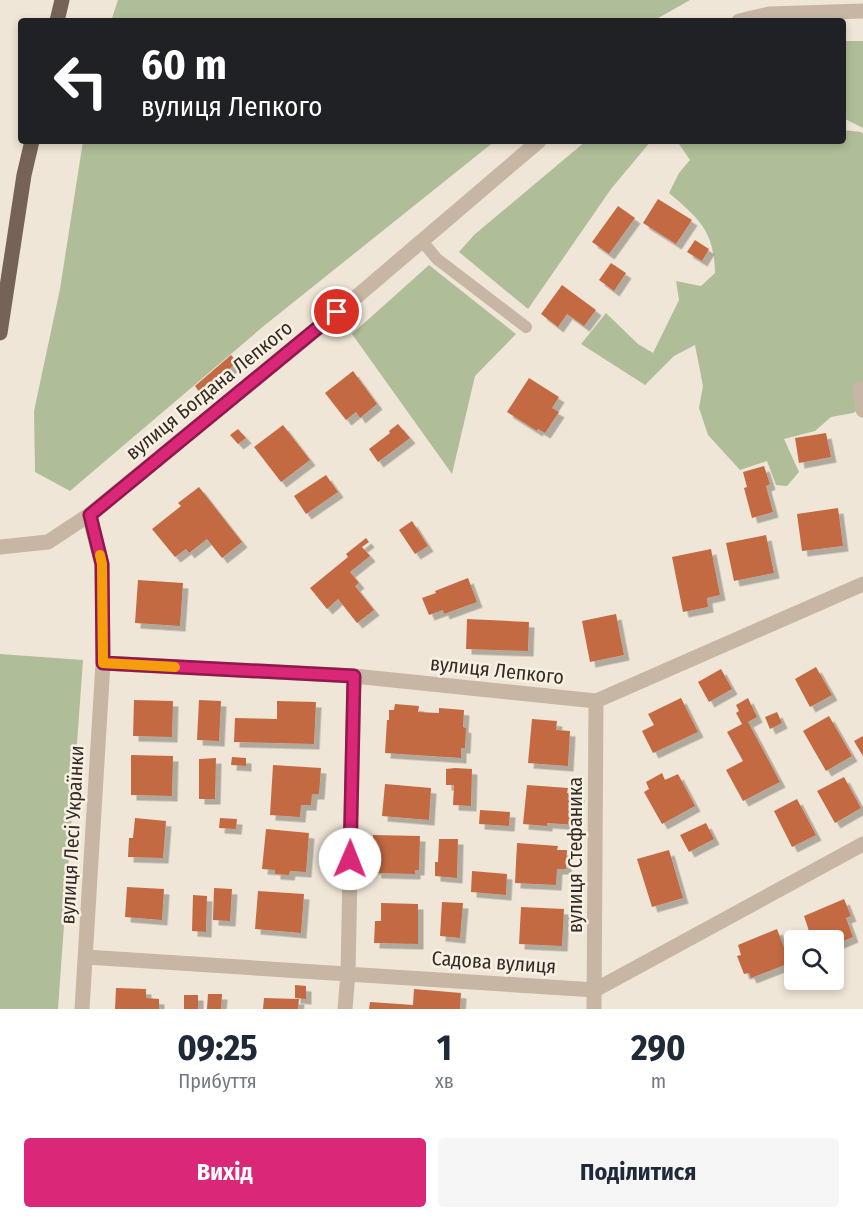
<!DOCTYPE html>
<html lang="uk">
<meta charset="utf-8">
<style>
body{margin:0;font-family:"Fira Sans Condensed",sans-serif;background:#f6f6f7;color:#1f2937;height:100vh;display:flex;flex-direction:column;font-size:22px;white-space:nowrap}
*{box-sizing:border-box;margin:0}
p{font-size:20px;color:#747a83}
.icon{flex:none;width:33px;height:33px;fill:none;stroke:currentColor;stroke-width:2;stroke-linecap:round;stroke-linejoin:round}
.map{position:relative;height:1009px;overflow:hidden}
.side{display:flex;flex-direction:column;background:#fff;flex:1}
.side>*{flex:none}
.banner{position:absolute;left:18px;top:18px;width:828px;height:126px;border-radius:6px;box-shadow:0 3px 9px #0003;background:#202124;color:#fff;overflow:hidden}
.controls{position:absolute;left:784px;top:930px;display:grid;gap:12px}
.controls a{display:grid;place-items:center;width:60px;height:60px;border-radius:6px;background:#fff;box-shadow:0 3px 9px #0003;font-size:30px}
.pin{position:absolute;display:grid;place-items:center;width:51px;height:51px;color:#fff;margin:-26px;border:3px solid #fff;border-radius:50%;box-shadow:0 2px 6px #0007}
.me{position:absolute;width:66px;margin:-33px;rotate:1deg;stroke-linejoin:round;filter:drop-shadow(0 0 4px #0008)}
.turn{display:flex;align-items:center;gap:21px;height:126px;padding:0 24px;font-size:27px}
.turn .icon{width:78px;height:78px;stroke-width:2.5}
.turn b{display:block;font-size:42px;line-height:51px}
.eta{display:flex;justify-content:space-evenly;align-items:center;height:102px;text-align:center}
.eta b{font-size:36px;font-weight:700;line-height:42px}
.button{display:flex;gap:12px;margin-top:auto;padding:12px 24px}
.button a{flex:1;height:69px;border-radius:6px;background:#db2777;color:#fff;font-size:24px;font-weight:700;line-height:69px;text-align:center}
.button a+a{background:#f6f6f7;color:#1f2937}
.map>svg:first-child{display:block}
</style>
<div class="map">
<svg width="863" height="1009" viewBox="0 0 863 1009">
<defs>
<filter id="shadow"><feDropShadow dx="5.5" dy="5.5" stdDeviation="0" flood-color="#0004"/></filter>
</defs>
<rect width="100%" height="100%" fill="#f0e6d7"/>
<path fill="#afbe98" d="M118,0H690L653,21H111Z
M843,41H863V128L843,118Z
M843,130L861,132L863,134V407L853,413L831,417L815,431L784,439L799,472L787,486L776,485L767,461L740,470L708,435L699,408L703,386L695,345L674,356L645,385L581,344L606,313L638,344L653,353L679,300L676,281L701,286L715,273C714,230 699,219 669,193L679,173L690,160L677,141H843Z
M83,141H495L265,325L70,491L35,472L34,411L60,289Z
M586,141H651L611,189L528,309L459,252L474,235Z
M429,265L516,334L475,376L452,474L352,334Z
M0,654L83,660L58,1009H0Z"/>
<path fill="#c36a43" filter="url(#shadow)" d="M658,199L692,220L676,244L643,223Z
M618,206L635,218L609,254L592,242Z
M695,240L709,249L702,261L687,252Z
M611,263L626,273L614,291L599,280Z
M562,285L596,310L584,326L567,314L558,327L541,314Z
M231,355L237,362L203,394L200,393L195,386Z
M353,371L377,404L360,418L356,412L346,420L325,393Z
M529,378L559,397L552,408L559,412L545,433L538,429L537,431L507,412Z
M398,424L410,438L378,462L369,449L390,433L389,431Z
M283,425L310,460L281,482L254,447Z
M238,429L246,438L238,444L230,435Z
M826,433L831,457L799,463L795,438Z
M764,466L770,484L766,486L773,512L752,518L744,488L747,487L743,472Z
M326,475L338,492L306,514L294,496Z
M199,487L242,542L222,558L207,539L189,553L186,549L175,557L152,529L181,506L178,503Z
M838,508L843,546L802,551L797,514Z
M412,521L428,546L415,554L399,530Z
M766,535L774,573L734,581L726,543Z
M366,538L369,542L362,547L370,556L350,572L359,583L355,586L374,610L357,623L338,599L327,609L310,588L348,557L346,554Z
M711,549L720,595L707,598L708,607L683,612L672,557Z
M468,578L477,602L444,614L443,610L429,615L422,598L436,593L435,591Z
M138,580L183,583L180,626L135,623Z
M616,614L624,655L590,662L582,621Z
M467,619L529,622L528,651L466,649Z
M816,667L832,695L810,707L795,679Z
M721,669L732,689L709,702L698,682Z
M681,698L698,732L653,753L642,731L654,725L648,714Z
M748,698L757,717L748,722L780,782L743,801L726,770L743,761L727,732L742,724L736,713L739,711L736,705Z
M134,700L173,701L172,737L133,736Z
M199,700L221,701L219,741L197,740Z
M277,701L316,702L314,744L234,742L235,718L277,719Z
M395,704L419,706L418,712L439,713V708L464,710L463,727L466,728L465,748H461V758L385,753L387,720H389V710H394Z
M777,712L782,723L770,729L765,717Z
M829,716L852,756L826,771L803,731Z
M532,719L557,721L556,730L570,731L568,766L528,763Z
M863,736V756L854,741Z
M131,755L173,756L172,796L131,795Z
M232,757L246,758V766L231,765Z
M216,758L215,799H199V759Z
M273,765L321,768L319,794H312L311,805H301L300,817L270,815Z
M455,768L472,769L471,806L453,805L454,785H446V769Z
M662,773L665,780L678,774L695,806L662,824L644,792L649,789L646,782Z
M844,777L861,808L835,823L817,791Z
M385,784L431,788L429,820L382,816Z
M527,785L568,788L567,793L579,794L576,825L547,823V826L523,824Z
M797,799L816,835L792,847L774,811Z
M480,810L510,812L509,826L479,824Z
M135,818L166,821L163,858L128,857L129,838H133Z
M220,818L237,819L236,829L219,828Z
M706,823L714,839L689,852L680,835Z
M266,829L309,833L306,872L290,871L289,875L275,874V870L262,869Z
M373,835L420,836L419,870H415V874L376,873V869H373Z
M439,839H458L457,878L435,876V862H438Z
M517,843L558,846L557,850H567L566,869H557L556,885L515,883Z
M669,850L683,898L652,907L637,859Z
M472,871L507,874L506,895L471,892Z
M127,887L164,889L162,920L125,917Z
M214,888L232,889L230,921L213,920Z
M258,891L304,894L301,933L255,929Z
M193,895L207,896L206,932L192,931Z
M844,899L851,916L846,918L853,937L834,945V940H812L804,916Z
M442,902L463,903L460,938L440,936Z
M381,903L418,904V944L374,943L375,921H381Z
M521,907L564,909L562,946L519,944Z
M777,929L790,963L751,978L749,973L744,974L737,956L741,955L738,945Z
M295,985L306,986V999L295,998Z
M116,988L146,989V998L159,999V1009H115Z
M414,989L461,993L460,1009H369L370,1002L413,1005Z
M208,994H222L221,1009H207Z
M184,995H198V1009H184Z
M264,998L299,999L298,1009H263Z"/>
<g fill="none" stroke-linecap="round" stroke-linejoin="round">
<path stroke="#c7b6a4" stroke-width="12" d="M422,241L437,259L526,327"/>
<path stroke="#c7b6a4" stroke-width="15" d="M739,21L769,14L863,11
M860,389L863,410
M0,547L48,542L89,515L355,298L539,141
M103,663L354,676L596,701L863,584
M86,957L595,990L863,844
M82,1009L103,663L102,564L89,515
M345,1009L348,973L354,676
M594,1009L596,701"/>
<path stroke="#756357" stroke-width="15" d="M57,21L62,0
M0,333L24,175L32,141"/>
</g>
<g fill="none" stroke-linecap="round" stroke-linejoin="round">
<g stroke="#8e194d" stroke-width="15">
<path id="route" d="M337,312L90,515L102,564L103,663L354,676L350,859"/>
</g>
<use href="#route" stroke="#db2777" stroke-width="10"/>
<path stroke="#f59e0b" stroke-width="10" d="M100,555L102,564L103,663L175,667"/>
</g>
<g text-anchor="middle" dominant-baseline="central" stroke-width="5" stroke-linejoin="round" paint-order="stroke">
<g font-size="20" fill="#332b25" stroke="#f8f0e3">
<text transform="translate(209 390) rotate(-39)">вулиця Богдана Лепкого</text>
<text transform="translate(497 670) rotate(6)">вулиця Лепкого</text>
<text transform="translate(72 835) rotate(-87)">вулиця Лесі Українки</text>
<text transform="translate(575 855) rotate(-90)">вулиця Стефаника</text>
<text transform="translate(494 962) rotate(4)">Садова вулиця</text>
</g>
</g>
</svg>
<div class="controls">
<a><svg class="icon" aria-label="search" viewBox="0 0 24 24"><circle cx="10" cy="10" r="6"/><path d="M15 15l6 6"/></svg></a>
</div>
<div class="pin" style="left:337px;top:312px;background:#d93025"><svg class="icon" aria-label="arrive" viewBox="0 0 24 24"><path d="M6 21V4h12l-3 4 3 4H6"/></svg></div>
<svg class="me" style="left:350px;top:859px" viewBox="-20 -20 40 40"><circle r="19" fill="#fff"/><path d="M0-13L10 11 0 6-10 11z" fill="#db2777"/></svg>
<div class="banner">
<div class="turn"><svg class="icon" aria-label="left" viewBox="0 0 24 24"><path d="M17 20v-9H6M10 6l-5 5 5 5"/></svg><div><b>60 m</b>вулиця Лепкого</div></div>
</div>
</div>
<section class="side">
<div class="eta">
<div><b>09:25</b><p>Прибуття</p></div>
<div><b>1</b><p>хв</p></div>
<div><b>290</b><p>m</p></div>
</div>
<div class="button"><a>Вихід</a><a>Поділитися</a></div>
</section>
